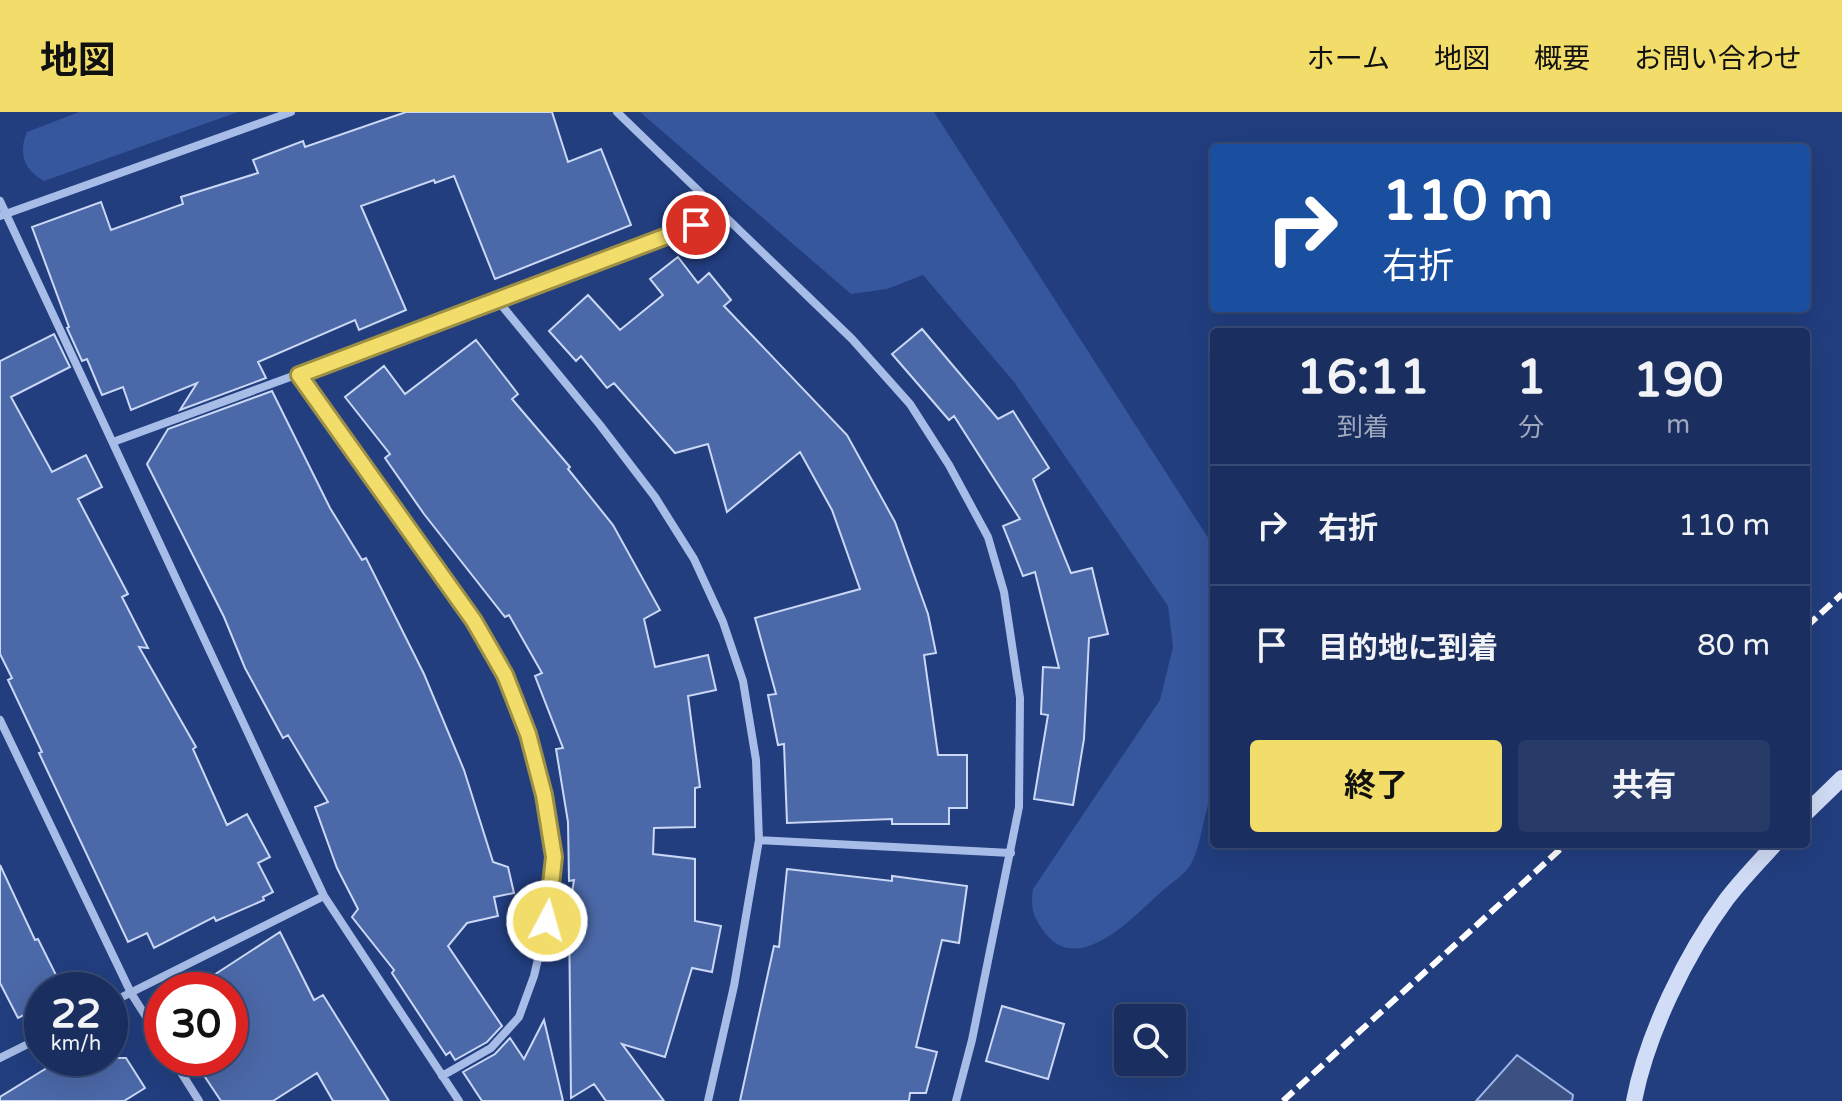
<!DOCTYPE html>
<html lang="ja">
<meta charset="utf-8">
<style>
body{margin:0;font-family:"Varela Round","Noto Sans JP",sans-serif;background:#273a68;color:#f1f3f6;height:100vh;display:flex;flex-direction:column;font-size:30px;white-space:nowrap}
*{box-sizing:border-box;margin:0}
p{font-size:26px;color:#9fa8bd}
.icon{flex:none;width:44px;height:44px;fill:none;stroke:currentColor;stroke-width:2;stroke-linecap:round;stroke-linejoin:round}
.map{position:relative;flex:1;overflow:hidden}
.drawer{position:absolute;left:1210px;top:216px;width:600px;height:520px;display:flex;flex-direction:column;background:#1a2e5f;border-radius:8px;box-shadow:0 8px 32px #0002,0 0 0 2px #384a74}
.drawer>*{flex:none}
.banner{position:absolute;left:1210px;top:32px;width:600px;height:168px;border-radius:8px;box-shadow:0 8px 32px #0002,0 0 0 2px #384a74;background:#1a4fa0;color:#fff;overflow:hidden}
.fabs{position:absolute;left:1114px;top:892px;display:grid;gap:16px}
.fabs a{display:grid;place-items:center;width:72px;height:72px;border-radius:8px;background:#1a2e5f;box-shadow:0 8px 32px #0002,0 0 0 2px #384a74;font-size:40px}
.speed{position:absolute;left:24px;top:860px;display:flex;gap:16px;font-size:40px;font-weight:700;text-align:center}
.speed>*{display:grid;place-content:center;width:104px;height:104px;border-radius:50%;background:#1a2e5f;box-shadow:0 8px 32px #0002,0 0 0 2px #384a74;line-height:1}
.speed small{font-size:20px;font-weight:400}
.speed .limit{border:12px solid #d22;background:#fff;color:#111}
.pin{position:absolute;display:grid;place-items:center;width:68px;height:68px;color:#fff;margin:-34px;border:4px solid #fff;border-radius:50%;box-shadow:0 2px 8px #0007}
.me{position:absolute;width:88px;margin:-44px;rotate:6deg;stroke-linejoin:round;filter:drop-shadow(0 0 6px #0008)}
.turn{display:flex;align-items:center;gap:28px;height:168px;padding:0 40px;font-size:36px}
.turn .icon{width:104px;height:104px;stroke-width:2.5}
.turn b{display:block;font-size:56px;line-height:68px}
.eta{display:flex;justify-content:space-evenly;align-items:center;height:136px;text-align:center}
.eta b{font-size:48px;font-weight:700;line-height:56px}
.primary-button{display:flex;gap:16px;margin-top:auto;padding:16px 40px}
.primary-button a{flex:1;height:92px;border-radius:8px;background:#f2dd6a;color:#111;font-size:32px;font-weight:700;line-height:92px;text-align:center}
.primary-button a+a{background:#273a68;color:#f1f3f6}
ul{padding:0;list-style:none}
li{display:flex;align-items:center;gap:24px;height:120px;padding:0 40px;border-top:2px solid #384a74}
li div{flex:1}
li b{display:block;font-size:30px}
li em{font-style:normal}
header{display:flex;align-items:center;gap:48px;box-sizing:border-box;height:112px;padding:0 40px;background:#f2dd6a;color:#111}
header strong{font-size:38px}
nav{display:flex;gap:44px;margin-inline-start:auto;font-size:28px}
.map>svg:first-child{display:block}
</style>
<header>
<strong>地図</strong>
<nav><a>ホーム</a><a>地図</a><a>概要</a><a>お問い合わせ</a></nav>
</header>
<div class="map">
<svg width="1842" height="989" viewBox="0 0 1842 989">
<rect width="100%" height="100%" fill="#223e7f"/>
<path fill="#36569d" d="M79,0H238L44,69C24,58 18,41 27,20Z
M640,0H934L1214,435V693H1208C1203,710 1199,738 1191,752C1185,763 1168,773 1159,782C1134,804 1080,864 1046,822C1034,807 1030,797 1033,777L1160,588L1173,535L1168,494L1014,270L923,163L887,177L851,182Z"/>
<path fill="#3c5181" stroke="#9bb5e8" stroke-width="2" d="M1517,943L1573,983L1572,989H1476Z"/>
<path fill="#4b68a8" stroke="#cbd8f5" stroke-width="2" d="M406,0H552L568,50L601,37L631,113L495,167L454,64L435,71L434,68L361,94L406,198L359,218L355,208L258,250L266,266L180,298L197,271L131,298L123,275L102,283L87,247L82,249L67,216L69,215L32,115L101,90L111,118L183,92L181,85L258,61L253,48L303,29L305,35Z
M678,145L698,171L709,161L731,188L724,194L847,323L895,410L928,502L936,541L924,543L938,643H967V696H949V712H892V707L787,711L784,632L778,633L768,583L776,582L755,506L860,477L832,398L800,340L727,400L708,332L675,341L614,271L607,276L581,244L576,249L549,219L588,183L620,218L663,183L650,167Z
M922,217L998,307L1013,299L1049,356L1033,367L1071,461L1092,456L1108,522L1089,526L1084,627L1073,693L1034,687L1048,603L1041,602L1043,555L1059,556L1035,460L1023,464L1003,414L1020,407L954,304L949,308L892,242Z
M54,222L70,255L11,285L52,360L86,343L102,375L78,387L128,482L122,485L148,536L139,535L196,635L193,637L227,713L247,702L270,745L258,751L273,780L263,785L264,788L216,809L214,805L154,836L147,821L128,830L39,641L42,640L8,568L12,566L0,542V249Z
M476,228L518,282L512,287L570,355L568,357L613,413L660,498L644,507L655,555L708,543L716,578L688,584L700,675L695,676V715L654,716L653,742L695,747V809L721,814L712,860L692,856L665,945L622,932L664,989H606L594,972L571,986L569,799L574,768L569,769L568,710L556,637L563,636L535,564L542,561L509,503L505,505L424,402L385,346L390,342L345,285L384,254L405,282Z
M272,279L330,396L362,448L366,446L424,562L464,658L493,750L508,755L514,781L494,785L498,804L467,811L448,834L502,914L487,930L455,948L450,940L446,943L392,861L394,858L352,805L358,797L337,756L315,695L328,690L288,623L283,626L245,556L224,505L147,352L168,317Z
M0,753L35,828L38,827L57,865L49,869L54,878H42V894L18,906L0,871Z
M787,757L892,769V764L967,774L959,831L942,828L916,935L937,940L926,981H910L909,989H740L774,834L779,835Z
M280,820L314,888L323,883L389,989H333L317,961L273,989H221L201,959L222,946H230V878H191Z
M1002,894L1064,912L1048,967L986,949Z
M544,908L563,989H482L463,960L495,942L510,926L524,947Z
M63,946H126L145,976L124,989H0V985Z"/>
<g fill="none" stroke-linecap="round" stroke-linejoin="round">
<path stroke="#a7bce7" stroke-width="8" d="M617,0L852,227L910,292L949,353L988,425L1004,480L1020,586L1019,695L972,928L956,989
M0,89L324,784L459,989
M0,104L291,0
M498,189L600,313L655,385L694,447L723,510L743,569L756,648L759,728L734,874L708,989
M299,263L474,509L505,563L528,622L544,683L554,745L547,809L534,864L519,905L491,936L442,964
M113,330L498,189L724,102
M0,608L131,881L162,930
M759,728L1011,741
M110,891L324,784
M0,946L42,925
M172,946L199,989"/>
<path stroke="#d1dcf6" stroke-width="16" d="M1806,701L1842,666
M1634,989C1647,922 1686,842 1726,788C1741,768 1759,750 1775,732"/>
<path stroke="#fff" stroke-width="6" stroke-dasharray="14 6" stroke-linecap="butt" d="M1806,515L1842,482
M1283,989L1566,732"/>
</g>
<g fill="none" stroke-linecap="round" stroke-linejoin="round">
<g stroke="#9d9045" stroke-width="20">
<path id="route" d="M547,809L554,745L544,683L528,622L505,563L474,509L299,263L696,113"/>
</g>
<use href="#route" stroke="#f2dd6a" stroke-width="14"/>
</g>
</svg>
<div class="fabs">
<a><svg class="icon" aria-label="search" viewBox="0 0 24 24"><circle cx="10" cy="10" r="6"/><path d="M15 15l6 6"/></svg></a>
</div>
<div class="speed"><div>22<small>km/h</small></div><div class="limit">30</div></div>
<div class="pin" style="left:696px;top:113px;background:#d93025"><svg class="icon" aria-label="arrive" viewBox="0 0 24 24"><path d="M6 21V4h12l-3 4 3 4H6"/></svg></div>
<svg class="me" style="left:547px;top:809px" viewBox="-20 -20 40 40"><circle r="17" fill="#f2dd6a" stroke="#fff" stroke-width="3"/><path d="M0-11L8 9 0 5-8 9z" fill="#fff"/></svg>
<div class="banner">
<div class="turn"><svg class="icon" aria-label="right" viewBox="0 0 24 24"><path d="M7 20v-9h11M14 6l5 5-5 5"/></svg><div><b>110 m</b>右折</div></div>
</div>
<section class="drawer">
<div class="eta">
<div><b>16:11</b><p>到着</p></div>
<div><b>1</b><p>分</p></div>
<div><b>190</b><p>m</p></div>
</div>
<ul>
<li><svg class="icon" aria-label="right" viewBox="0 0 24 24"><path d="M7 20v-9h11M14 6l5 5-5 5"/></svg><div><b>右折</b></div><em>110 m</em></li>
<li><svg class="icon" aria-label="arrive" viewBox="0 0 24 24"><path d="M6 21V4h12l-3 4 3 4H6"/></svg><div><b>目的地に到着</b></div><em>80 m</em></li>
</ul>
<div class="primary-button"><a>終了</a><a>共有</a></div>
</section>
</div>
